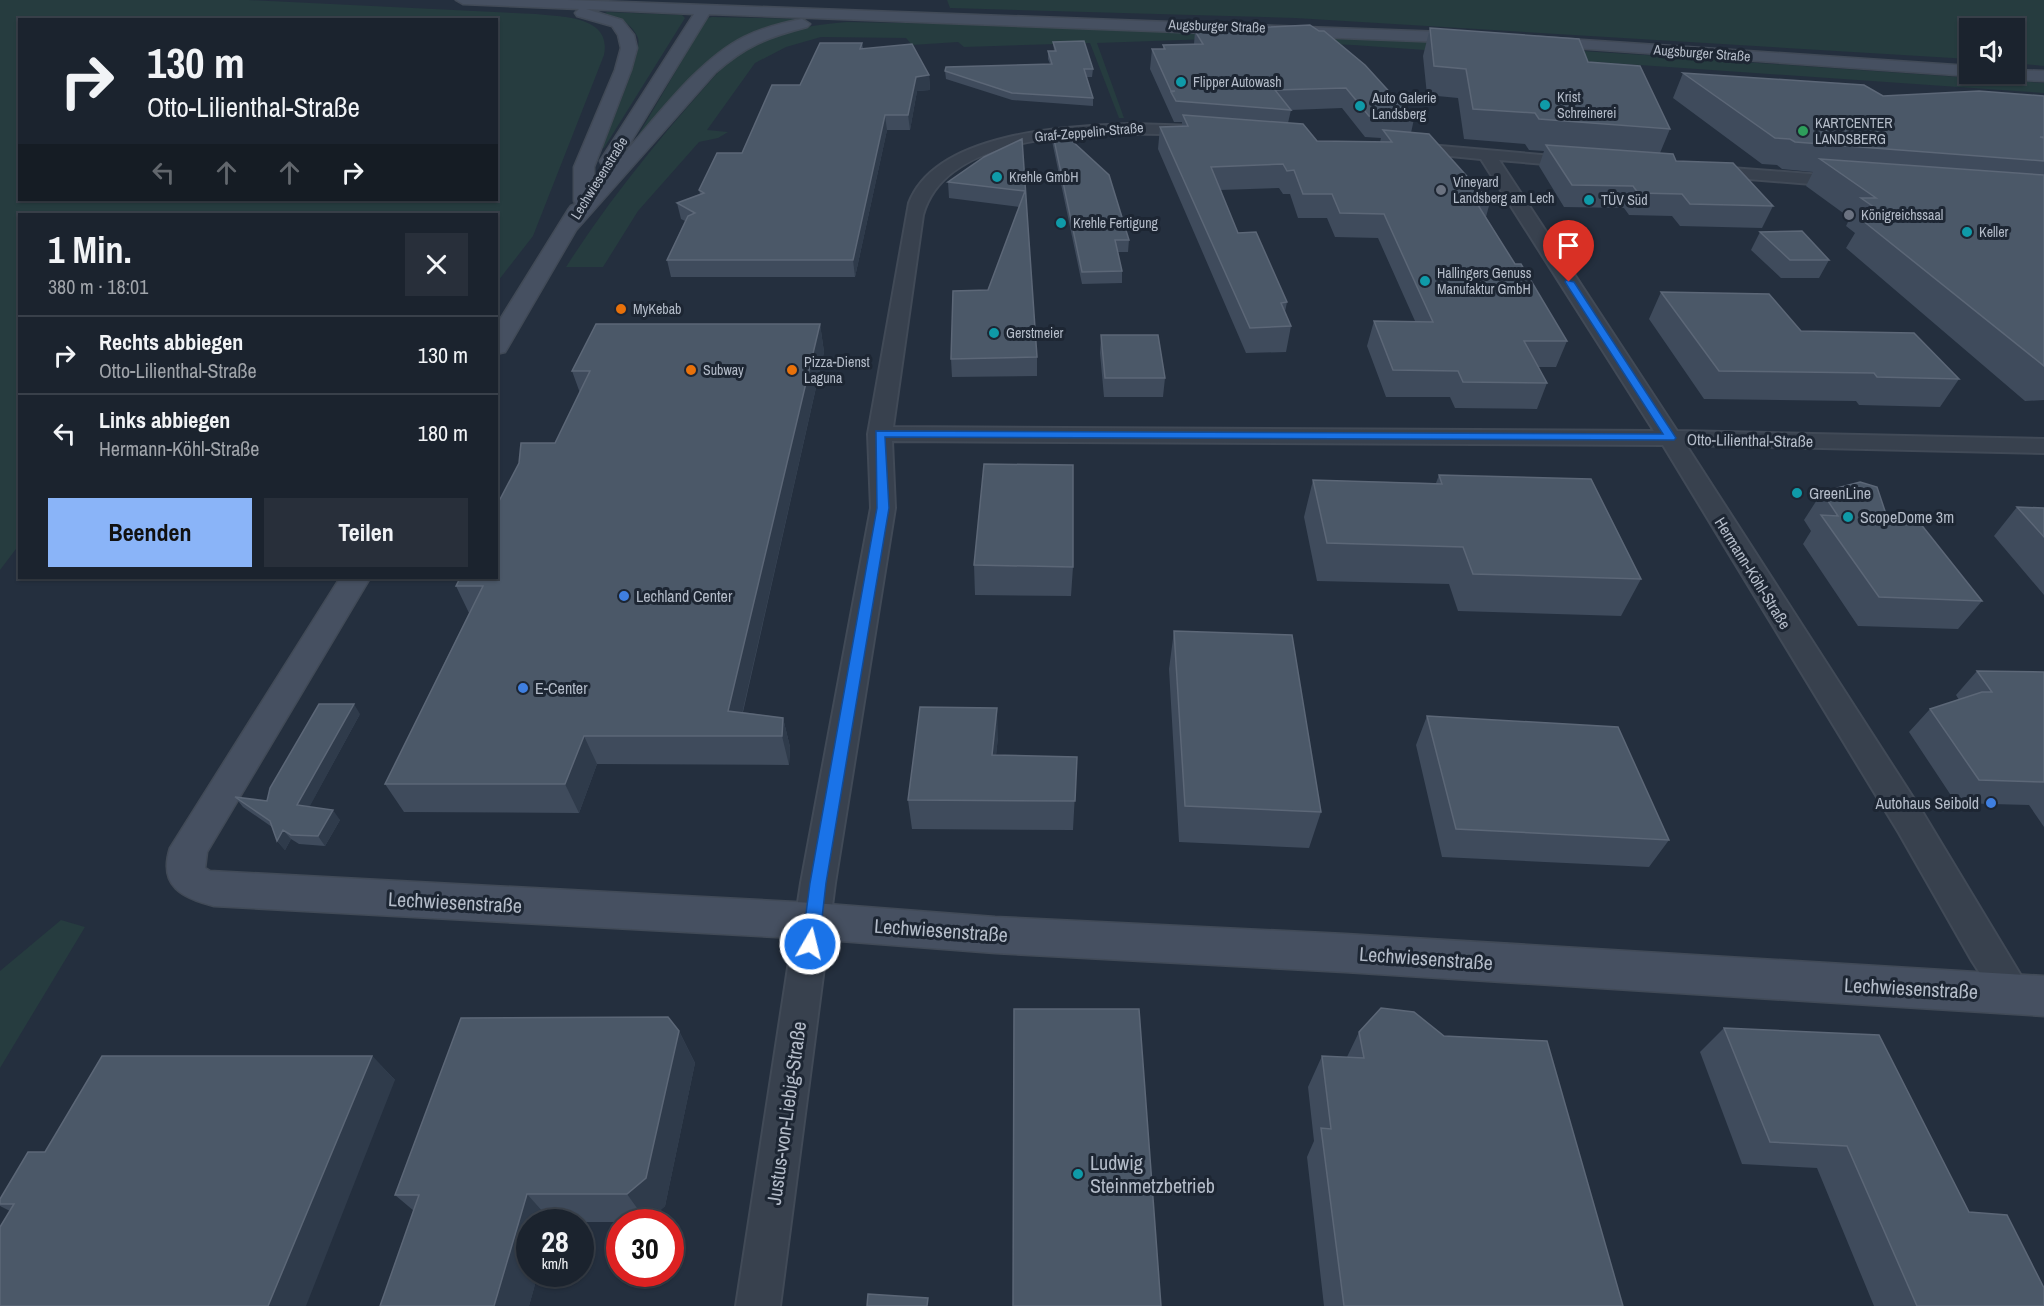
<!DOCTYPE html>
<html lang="de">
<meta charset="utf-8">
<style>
body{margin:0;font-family:"Archivo Narrow",sans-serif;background:#282f3a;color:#f1f3f6;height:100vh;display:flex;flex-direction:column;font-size:22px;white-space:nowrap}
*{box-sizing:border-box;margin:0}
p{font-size:20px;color:#a0a4aa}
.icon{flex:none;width:33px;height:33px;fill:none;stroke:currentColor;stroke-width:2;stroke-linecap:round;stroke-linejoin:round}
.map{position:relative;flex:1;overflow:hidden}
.side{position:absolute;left:18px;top:213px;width:480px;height:366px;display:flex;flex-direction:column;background:#1b232e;border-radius:0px;box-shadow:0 2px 4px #0004,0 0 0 2px #39404a}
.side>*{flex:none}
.banner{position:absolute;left:18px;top:18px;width:480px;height:183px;border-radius:0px;box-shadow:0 2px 4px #0004,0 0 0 2px #39404a;background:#1b232e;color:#f1f3f6;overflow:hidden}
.tools{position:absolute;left:1959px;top:18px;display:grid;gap:12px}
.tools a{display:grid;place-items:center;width:66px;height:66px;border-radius:0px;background:#1b232e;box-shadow:0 2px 4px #0004,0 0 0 2px #39404a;font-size:30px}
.speed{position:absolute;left:516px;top:1209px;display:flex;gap:12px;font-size:30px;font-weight:700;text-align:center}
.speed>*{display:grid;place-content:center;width:78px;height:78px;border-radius:50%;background:#1b232e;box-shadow:0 2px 4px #0004,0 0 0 2px #39404a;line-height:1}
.speed small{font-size:15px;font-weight:400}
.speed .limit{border:9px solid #d22;background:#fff;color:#111}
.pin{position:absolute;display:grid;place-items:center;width:51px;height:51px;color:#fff;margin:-62px -26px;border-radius:50% 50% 50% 0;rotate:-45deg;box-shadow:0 0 6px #0007}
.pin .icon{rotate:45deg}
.me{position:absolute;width:66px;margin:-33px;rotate:8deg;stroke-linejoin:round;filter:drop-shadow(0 0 4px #0008)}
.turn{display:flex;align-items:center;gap:21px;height:126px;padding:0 30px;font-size:27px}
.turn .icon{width:78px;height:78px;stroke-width:2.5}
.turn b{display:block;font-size:42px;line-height:51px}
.lanes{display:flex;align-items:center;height:57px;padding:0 30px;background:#0003;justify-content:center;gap:30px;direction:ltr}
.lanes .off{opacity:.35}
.round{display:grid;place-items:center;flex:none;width:63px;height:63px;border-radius:0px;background:#282f3a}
.overview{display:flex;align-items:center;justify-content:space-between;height:102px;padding:0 30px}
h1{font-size:36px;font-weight:700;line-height:45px}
.cta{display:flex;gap:12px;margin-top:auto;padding:12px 30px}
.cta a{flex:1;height:69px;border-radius:0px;background:#8ab4f8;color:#111;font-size:24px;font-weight:700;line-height:69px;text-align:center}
.cta a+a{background:#282f3a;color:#f1f3f6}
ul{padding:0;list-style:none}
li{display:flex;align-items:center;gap:18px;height:78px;padding:0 30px;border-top:2px solid #39404a}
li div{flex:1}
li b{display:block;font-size:22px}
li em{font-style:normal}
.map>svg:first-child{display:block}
</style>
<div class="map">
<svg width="2044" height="1306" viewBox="0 0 2044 1306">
<rect width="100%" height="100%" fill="#242f3e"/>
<path fill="#263c3f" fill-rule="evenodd" d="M0,0H248L536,14C563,17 612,16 604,55L533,236L498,281H496V214H20L19,545L0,570ZM20,20H496V200H20Z
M947,0H2044V66L2015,63L2014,28H1970L1969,59L1295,18L950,8Z
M607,12L682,15L685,18L604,148H602C609,129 643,52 638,38C632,23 618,18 605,13Z
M712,17L808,19L764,29L741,38L725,49L707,62L633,144L707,18Z
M847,22C1014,25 1180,28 1347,37C1579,49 1812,67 2044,83V93L1353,45L1210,39L1097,43L1124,118H1119L1090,43L964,47L958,42L912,45L906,38L821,37L786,47L755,63L707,130L728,132L718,138L699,142L638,211L603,267H566C614,192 671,124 730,59C764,31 805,26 847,22Z
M61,920L85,927L0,1068V971Z"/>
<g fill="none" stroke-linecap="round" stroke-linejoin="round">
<g stroke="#414a57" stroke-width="4">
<path id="street" d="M1131,124L1199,126L1207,131L1199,136C1124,131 948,124 923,215L893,427L1654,431L1481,159L1400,151L1398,148L1400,145L1406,143L1587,159L1589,162L1581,167L1499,160L1677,431L2044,439V453L1686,445L1923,813L2032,994L2027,1006L2014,1011L2001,1006L1972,961L1899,833L1663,445L892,441L895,508L835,883L780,1306H736L801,883L871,508L868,434L909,203C936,132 1067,126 1131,124Z
M1705,166L1848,177L1854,178L1856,182L1854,186L1848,187L1699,175L1697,171Z"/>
</g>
<g stroke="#414a57" stroke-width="3">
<path id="secondary" d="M456,0H568L1471,33L1479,38L1471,43L709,14L622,156C657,117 698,60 744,37C762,28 782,23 802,19L810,24L807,27C768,37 745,46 715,73L576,230L508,347L505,352L496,354V326L568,210L571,206L576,204L574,201V167L615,70L621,48L618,35L612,26L577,16L575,13L579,9L463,4ZM586,9L694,14L600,161L602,165L612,166L594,186V167L631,70L637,48L634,35L622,20Z
M1538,37L1970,66V74H1976L1970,76L1532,45L1530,42Z
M2014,70L2044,71V81L2002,79L1994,74H2014Z
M340,578H370L207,852L205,868L210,871L814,903L995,917L1345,934L2044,976V1016L1345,972L995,953L814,939L214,906C182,898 158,886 170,848Z"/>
</g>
<use href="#street" fill="#38414e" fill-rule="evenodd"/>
<use href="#secondary" fill="#465061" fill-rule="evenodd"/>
</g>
<path fill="#3f4b5c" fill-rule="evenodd" d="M1310,25L1414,119L1411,133L1490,202L1486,217L1515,264L1567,341L1556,367H1538L1547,383L1537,409L1455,408L1450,397H1386L1367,346L1374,321H1415L1378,238L1335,237L1327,218H1298L1290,194H1283L1279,188L1220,190L1238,233L1287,302L1285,312L1291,326L1286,352L1246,353L1158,149L1160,127L1182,126V122H1174L1150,69L1152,49H1163V45L1194,44L1195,31ZM1342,108L1365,137L1381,138L1380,142L1317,141L1288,123L1291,110Z
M1430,28L1588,62L1670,129L1660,153L1773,206L1762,228L1680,226L1672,216L1629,215L1624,208L1564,207L1539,166L1544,151L1529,150L1525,144L1464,139L1458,98L1427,95L1423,56Z
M1053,42L1093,69L1092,77H1086L1093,98V106L1012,100L946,79L945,71L1050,64L1048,59V51H1054Z
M862,43L863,48L929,75L930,90L917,91L910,130H887L855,277H671L667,260L685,221L681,219L677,203L700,194L699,190L742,153L800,85Z
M1683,73L1883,96H2044V400L2025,401L1846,248L1855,233L1846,226L1850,218L1806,186L1813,172L1782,169L1777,165L1762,164L1673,98Z
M1052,130L1129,240L1128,252H1118L1122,271V283L1082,284L1052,141Z
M1022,139L1037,357V376L952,377L951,359L988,290L1019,207L949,198L948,182Z
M1760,232L1829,260L1819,278H1781L1751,250Z
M1661,292L1801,331L1959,379L1940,407L1859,405L1856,401L1704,399L1649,319Z
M820,324L824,352L743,712L783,718L790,747L789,765L597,764L579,813L404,812L385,784L469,613L456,586L555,443L580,393L572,371Z
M1101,335L1165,378L1163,397H1104L1100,353Z
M1439,475L1641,579L1621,616L1458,611L1449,584L1317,581L1304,517L1313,480L1436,483Z
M1822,492L1887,517L1982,601L1958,629L1858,626L1803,544L1811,531L1804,520Z
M2017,507L2044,508V595L1994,536Z
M974,565L1073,567L1071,596L975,595Z
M1174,631L1321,812L1309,848L1179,842L1169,669Z
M1977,671L2044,672V827L2029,805L1956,803L1909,732L1930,709L1959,700L1956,695Z
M360,714L309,807L340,820L325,846L299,844L291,839L285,850L277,841L272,827L243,807L235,797L267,801Z
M1427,716L1669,840L1649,867L1442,857L1416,745Z
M998,737L996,755L1077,757L1073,830L912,829L908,800Z
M1724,1028L1969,1212L2044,1306H1874L1817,1168L1742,1164L1700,1052Z
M679,1031L695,1063L665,1206L647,1222H552L529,1306H380L414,1211L395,1195Z
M1359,1032L1623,1306H1324L1307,1157L1314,1141L1308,1087L1322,1056L1347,1057Z
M372,1056L395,1080L10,1211L0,1206V1199L45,1152Z"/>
<path fill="#2f3b4b" d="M929,75L930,90L917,91L910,130L908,115L916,77Z
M885,115L887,130L855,277L853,260Z
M820,324L824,352L737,736L728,711Z
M354,704L360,714L305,815L297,805Z
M997,708L998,737L993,784L992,755Z
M783,718L790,747L789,765L782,736Z
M584,736L597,764L579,813L565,784Z
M333,810L340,820L325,846L318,836Z
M283,830L291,839L285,850L277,841Z
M679,1031L695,1063L665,1206L647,1222L627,1194Z
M372,1056L395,1080L306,1306H268Z
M527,1194L552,1222H530V1274H538L529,1306H494Z"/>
<path fill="#4b5868" stroke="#5c6777" stroke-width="1.5" d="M1310,25L1319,31H1324L1365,65L1414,119L1369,116L1346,88L1275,90L1291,110L1176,101L1171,92L1175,91H1171L1152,49H1165L1163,45L1203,44L1195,31Z
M1430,28L1579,39L1588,62L1640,66L1670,129L1539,119L1535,113L1473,109L1466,69L1434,66Z
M1084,41L1093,69H1084L1093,98L1012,93L945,71L946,67L1052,64L1048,51H1056L1053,42Z
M820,43H862L860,49L912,44L929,75L916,77L908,115H885L853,260H667L688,216L695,213L677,203L704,193L699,190L717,153H742L772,85H800Z
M1683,73L1864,85L1883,96L1979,91L2044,96V137H2040L2044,138V161L1795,142L1790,139L1775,138Z
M1183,115L1303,124L1317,141L1392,142L1383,130L1429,134L1490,202H1476L1515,264H1521L1567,341H1524L1547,383L1463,382L1458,371L1393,370L1374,321L1433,322L1384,214L1340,213L1332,194H1303L1294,170L1287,171L1283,164L1211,167L1238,233L1256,232L1287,302L1281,303L1291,326L1250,328L1160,127L1188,126Z
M1059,129L1109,175L1129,240H1115L1122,271L1082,272L1052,130Z
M1022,139L1037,357L951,359L953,291L988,290L1025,191L948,182L984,157Z
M1546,145L1673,154L1676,161L1733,163L1773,206L1690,204L1682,194L1638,193L1633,186L1572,185Z
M1820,159L2044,175V366L1862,220L1891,219L1861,198H1876Z
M1802,231L1829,260H1790L1760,232Z
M1661,292L1769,294L1801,331L1914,333L1959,379L1877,377L1874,373L1719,371Z
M596,324H820L728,711L783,718L782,736H584L565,784H385L483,586H456L460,578H496V507L519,463L521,443H555L590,371H572Z
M1101,335H1158L1165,378H1105Z
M984,464L1073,465V567L974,565Z
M1439,475L1591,479L1641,579L1473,574L1463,547L1327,543L1313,480L1442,484Z
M1860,482L1877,487L1887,517L1916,518L1982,601L1879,597L1821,515L1838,516L1822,492Z
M2017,507L2044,508V537Z
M1174,631L1292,635L1321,812L1185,806Z
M1977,671L2044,672V782L1979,780L1930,709L1982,692H1992Z
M319,704H354L297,805L333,810L318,836L291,835L283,830L277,841L270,821L235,797L267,801L270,788Z
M920,707L997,708L992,755L1077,757L1075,801L908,800Z
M1427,716L1618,727L1669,840L1456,829Z
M1381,1008L1414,1012L1444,1036L1547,1041L1623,1306H1344L1321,1128L1331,1129L1322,1056L1364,1058L1359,1032Z
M1014,1009H1139L1161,1306H1013Z
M668,1017L679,1031L646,1178L627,1194H527L494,1306H380L419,1195H395L461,1018Z
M1724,1028L1879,1035L1969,1212L2007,1215L2044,1288V1306H1917L1847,1146L1770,1142Z
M102,1056H372L268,1306H0V1227L14,1204H0V1199L28,1152H45Z
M868,1294L928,1298L927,1306H867Z"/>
<path fill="#1a73e8" stroke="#114b97" stroke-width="1.5" d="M1566,280L1574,282L1676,438L1674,440L885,437L889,508L826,883L819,944L816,950L810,952L804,950L802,944L810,883L877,508L876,431L1663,434L1565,282Z"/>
<g fill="#0f9aa8" stroke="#1d2633" stroke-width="2">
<circle cx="1181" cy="82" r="6"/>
<circle cx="1545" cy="105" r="6"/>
<circle cx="1360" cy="106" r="6"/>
<circle cx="997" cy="177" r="6"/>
<circle cx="1589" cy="200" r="6"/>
<circle cx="1061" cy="223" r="6"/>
<circle cx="1967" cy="232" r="6"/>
<circle cx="1425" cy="281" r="6"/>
<circle cx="994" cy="333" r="6"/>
<circle cx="1797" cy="493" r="6"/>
<circle cx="1848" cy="517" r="6"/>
<circle cx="1078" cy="1174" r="6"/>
</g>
<circle fill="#2e9e5b" stroke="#1d2633" stroke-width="2" cx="1803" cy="131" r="6"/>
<g fill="#6b7280" stroke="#1d2633" stroke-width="2">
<circle cx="1441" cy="190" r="6"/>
<circle cx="1849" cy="215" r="6"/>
</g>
<g fill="#e8710a" stroke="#1d2633" stroke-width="2">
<circle cx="621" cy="309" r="6"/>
<circle cx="691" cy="370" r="6"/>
<circle cx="792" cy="370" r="6"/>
</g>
<g fill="#3f7fe0" stroke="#1d2633" stroke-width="2">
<circle cx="624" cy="596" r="6"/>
<circle cx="523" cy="688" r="6"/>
<circle cx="1991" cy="803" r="6"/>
</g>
<g text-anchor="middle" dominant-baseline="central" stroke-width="6" stroke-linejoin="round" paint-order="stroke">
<g font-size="14" fill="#b4bcc9" stroke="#1d2633">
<text transform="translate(1217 26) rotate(2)">Augsburger Straße</text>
<text transform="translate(1702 53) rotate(4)">Augsburger Straße</text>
<text transform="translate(1089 132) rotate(-5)">Graf-Zeppelin-Straße</text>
<text transform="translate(599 178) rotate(-58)">Lechwiesenstraße</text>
</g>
<g font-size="14" fill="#b4bcc9" stroke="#1d2633" text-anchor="start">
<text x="1193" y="82">Flipper Autowash</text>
<text x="1557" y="97">Krist<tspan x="1557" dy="16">Schreinerei</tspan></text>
<text x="1372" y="98">Auto Galerie<tspan x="1372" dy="16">Landsberg</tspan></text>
<text x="1815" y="123">KARTCENTER<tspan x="1815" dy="16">LANDSBERG</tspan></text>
<text x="1009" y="177">Krehle GmbH</text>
<text x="1453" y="182">Vineyard<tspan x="1453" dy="16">Landsberg am Lech</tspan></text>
<text x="1601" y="200">TÜV Süd</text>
<text x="1861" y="215">Königreichssaal</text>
<text x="1073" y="223">Krehle Fertigung</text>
<text x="1979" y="232">Keller</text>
<text x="1437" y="273">Hallingers Genuss<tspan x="1437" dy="16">Manufaktur GmbH</tspan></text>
<text x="633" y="309">MyKebab</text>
<text x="1006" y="333">Gerstmeier</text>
<text x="804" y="362">Pizza-Dienst<tspan x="804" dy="16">Laguna</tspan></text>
<text x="703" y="370">Subway</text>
</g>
<g font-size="16" fill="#b4bcc9" stroke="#1d2633">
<text transform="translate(1750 440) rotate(1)">Otto-Lilienthal-Straße</text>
<text transform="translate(1753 573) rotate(58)">Hermann-Köhl-Straße</text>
</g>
<g font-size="16" fill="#b4bcc9" stroke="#1d2633" text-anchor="start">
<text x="1809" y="493">GreenLine</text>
<text x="1860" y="517">ScopeDome 3m</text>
<text x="636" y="596">Lechland Center</text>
<text x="535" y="688">E-Center</text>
<text x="1979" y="803" text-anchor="end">Autohaus Seibold</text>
</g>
<g font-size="20" fill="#b4bcc9" stroke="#1d2633">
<text transform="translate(455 902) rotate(3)">Lechwiesenstraße</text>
<text transform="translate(941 930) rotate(4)">Lechwiesenstraße</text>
<text transform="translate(1426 958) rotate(4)">Lechwiesenstraße</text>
<text transform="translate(1911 988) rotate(3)">Lechwiesenstraße</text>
<text transform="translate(786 1113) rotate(-82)">Justus-von-Liebig-Straße</text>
</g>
<g font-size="20" fill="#b4bcc9" stroke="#1d2633" text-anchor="start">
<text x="1090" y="1162">Ludwig<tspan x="1090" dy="23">Steinmetzbetrieb</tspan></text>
</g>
</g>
</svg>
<div class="tools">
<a><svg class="icon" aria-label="sound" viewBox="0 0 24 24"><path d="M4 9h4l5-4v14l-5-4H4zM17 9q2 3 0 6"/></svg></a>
</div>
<div class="speed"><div>28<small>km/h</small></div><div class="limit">30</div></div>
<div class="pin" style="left:1569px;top:282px;background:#d93025"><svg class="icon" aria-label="arrive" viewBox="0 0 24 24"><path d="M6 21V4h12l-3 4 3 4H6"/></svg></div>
<svg class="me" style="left:810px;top:944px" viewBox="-20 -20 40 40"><circle r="17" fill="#1a73e8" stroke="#fff" stroke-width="3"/><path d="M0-11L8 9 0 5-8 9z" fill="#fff"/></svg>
<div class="banner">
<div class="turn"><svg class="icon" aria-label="right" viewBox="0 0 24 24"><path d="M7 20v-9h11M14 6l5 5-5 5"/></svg><div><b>130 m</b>Otto-Lilienthal-Straße</div></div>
<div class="lanes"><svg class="icon off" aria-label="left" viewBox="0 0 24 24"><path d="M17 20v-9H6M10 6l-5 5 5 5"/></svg><svg class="icon off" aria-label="ahead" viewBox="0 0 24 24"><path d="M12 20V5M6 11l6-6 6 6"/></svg><svg class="icon off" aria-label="ahead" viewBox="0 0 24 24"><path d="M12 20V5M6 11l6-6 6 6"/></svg><svg class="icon" aria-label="right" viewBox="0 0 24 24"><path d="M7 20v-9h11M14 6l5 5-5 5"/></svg></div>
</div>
<section class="side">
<div class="overview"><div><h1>1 Min.</h1><p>380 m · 18:01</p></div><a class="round"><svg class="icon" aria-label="close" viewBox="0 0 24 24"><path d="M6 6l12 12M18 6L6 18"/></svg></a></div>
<ul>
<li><svg class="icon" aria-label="right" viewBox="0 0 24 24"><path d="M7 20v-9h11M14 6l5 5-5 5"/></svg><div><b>Rechts abbiegen</b><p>Otto-Lilienthal-Straße</p></div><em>130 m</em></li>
<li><svg class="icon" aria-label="left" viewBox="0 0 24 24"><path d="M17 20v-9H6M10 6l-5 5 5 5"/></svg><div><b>Links abbiegen</b><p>Hermann-Köhl-Straße</p></div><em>180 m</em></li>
</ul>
<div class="cta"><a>Beenden</a><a>Teilen</a></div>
</section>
</div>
